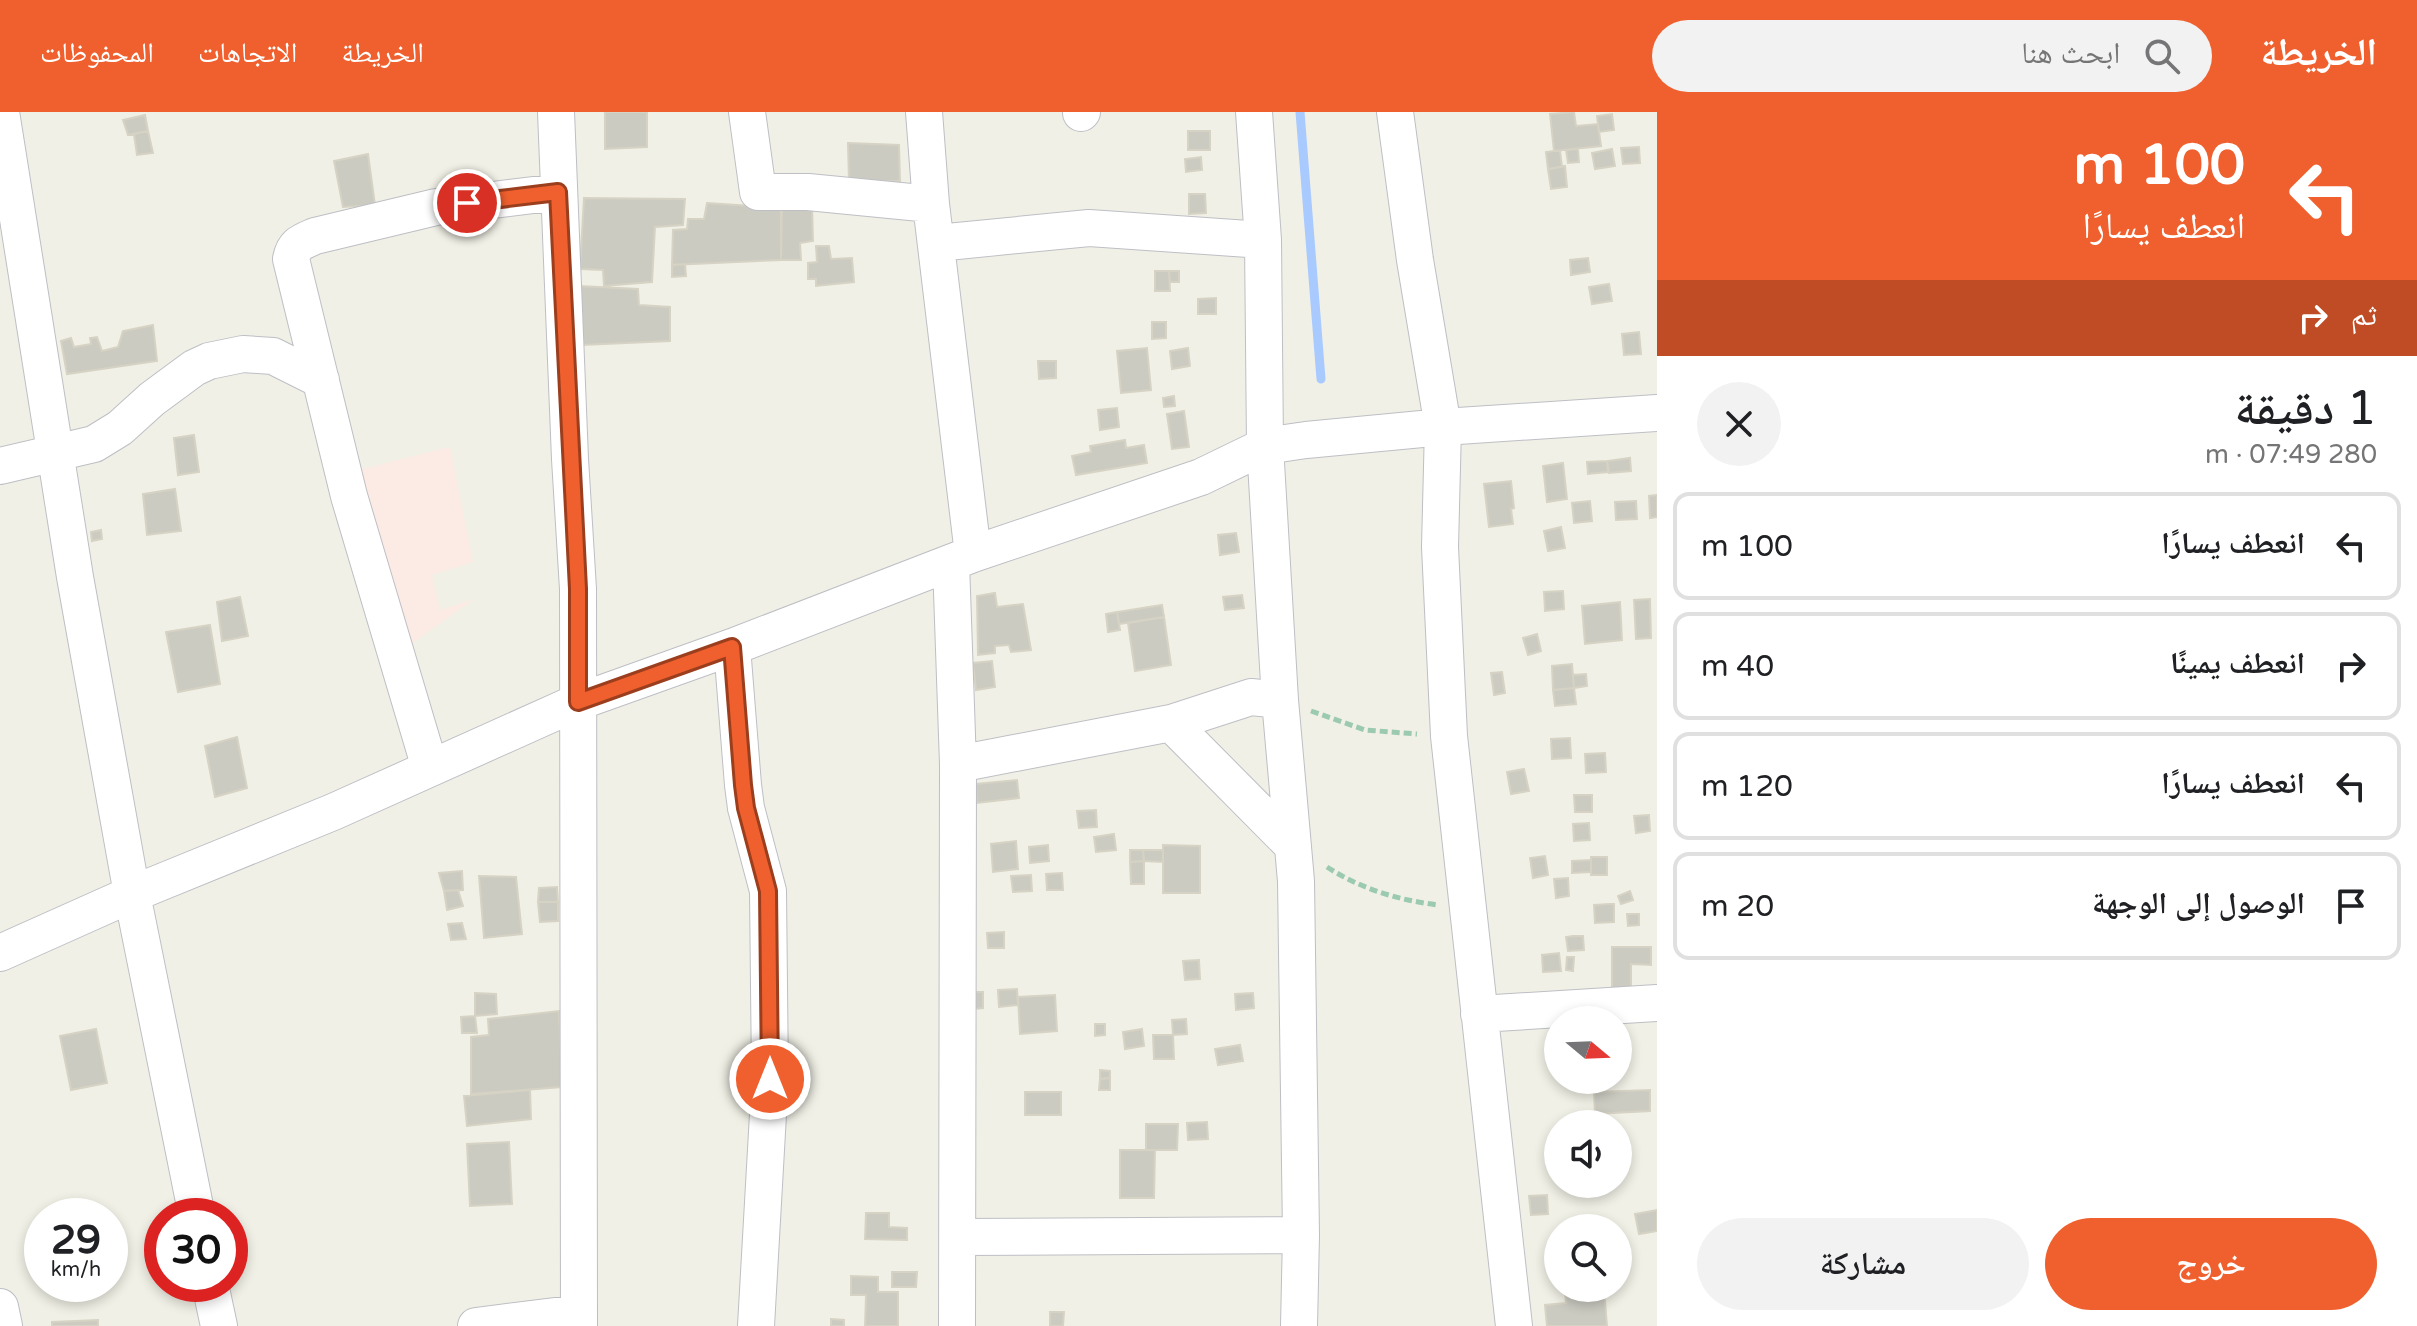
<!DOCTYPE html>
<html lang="ar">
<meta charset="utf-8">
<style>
body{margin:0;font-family:"Varela Round","Noto Naskh Arabic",sans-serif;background:#f2f2f2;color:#202124;direction:rtl;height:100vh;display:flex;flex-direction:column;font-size:30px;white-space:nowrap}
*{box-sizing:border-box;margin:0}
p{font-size:26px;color:#757577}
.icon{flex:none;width:44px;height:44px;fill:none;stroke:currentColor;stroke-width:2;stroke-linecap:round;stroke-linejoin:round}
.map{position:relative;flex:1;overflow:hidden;direction:ltr}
.details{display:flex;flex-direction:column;background:#fff;width:760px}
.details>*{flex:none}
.top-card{background:#ef602e;color:#fff;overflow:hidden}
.needle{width:52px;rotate:109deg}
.buttons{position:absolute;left:1544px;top:894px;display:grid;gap:16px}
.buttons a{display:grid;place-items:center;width:88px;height:88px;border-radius:50%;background:#fff;box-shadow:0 4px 12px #0003;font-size:40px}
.speed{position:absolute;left:24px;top:1086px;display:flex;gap:16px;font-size:40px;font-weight:700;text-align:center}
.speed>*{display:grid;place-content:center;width:104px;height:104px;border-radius:50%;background:#fff;box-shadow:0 4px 12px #0003;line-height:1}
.speed small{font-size:20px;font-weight:400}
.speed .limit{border:12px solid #d22;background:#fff;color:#111}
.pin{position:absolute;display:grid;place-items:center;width:68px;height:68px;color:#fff;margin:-34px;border:4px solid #fff;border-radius:50%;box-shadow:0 2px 8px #0007}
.me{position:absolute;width:88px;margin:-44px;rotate:0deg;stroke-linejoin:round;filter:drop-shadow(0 0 6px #0008)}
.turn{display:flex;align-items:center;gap:28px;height:168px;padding:0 40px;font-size:36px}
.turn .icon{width:104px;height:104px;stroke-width:2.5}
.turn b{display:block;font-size:56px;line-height:68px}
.then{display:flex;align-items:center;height:76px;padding:0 40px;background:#0003;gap:16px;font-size:30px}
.round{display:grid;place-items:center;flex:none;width:84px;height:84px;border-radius:42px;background:#f2f2f2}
.summary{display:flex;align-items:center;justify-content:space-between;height:136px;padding:0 40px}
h1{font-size:48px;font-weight:600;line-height:60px}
.button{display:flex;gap:16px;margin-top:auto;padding:16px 40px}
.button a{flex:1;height:92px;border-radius:48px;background:#ef602e;color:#fff;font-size:32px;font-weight:600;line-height:92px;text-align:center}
.button a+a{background:#f2f2f2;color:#202124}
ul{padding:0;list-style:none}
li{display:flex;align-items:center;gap:24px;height:108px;margin:0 16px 12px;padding:0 24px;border:4px solid #e0e0e0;border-radius:16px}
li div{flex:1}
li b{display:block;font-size:30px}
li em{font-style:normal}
header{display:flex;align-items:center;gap:48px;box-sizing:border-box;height:112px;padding:0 40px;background:#ef602e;color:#fff}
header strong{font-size:38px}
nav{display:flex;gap:44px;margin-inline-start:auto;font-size:28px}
.search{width:560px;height:72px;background:#f2f2f2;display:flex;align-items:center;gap:20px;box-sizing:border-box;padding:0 28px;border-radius:44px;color:#757577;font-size:30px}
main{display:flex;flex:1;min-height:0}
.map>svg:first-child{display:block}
</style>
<header>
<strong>الخريطة</strong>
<div class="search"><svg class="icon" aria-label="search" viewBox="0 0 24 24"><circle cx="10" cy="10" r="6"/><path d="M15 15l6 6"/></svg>ابحث هنا</div>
<nav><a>الخريطة</a><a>الاتجاهات</a><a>المحفوظات</a></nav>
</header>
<main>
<section class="details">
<div class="top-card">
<div class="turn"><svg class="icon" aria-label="left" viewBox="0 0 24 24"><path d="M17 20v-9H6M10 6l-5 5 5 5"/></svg><div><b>100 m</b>انعطف يسارًا</div></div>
<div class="then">ثم<svg class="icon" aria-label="right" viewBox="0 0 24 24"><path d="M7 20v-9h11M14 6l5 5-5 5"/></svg></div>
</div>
<div class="summary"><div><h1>1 دقيقة</h1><p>280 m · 07:49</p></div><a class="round"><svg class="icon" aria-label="close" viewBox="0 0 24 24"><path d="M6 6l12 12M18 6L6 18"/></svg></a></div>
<ul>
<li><svg class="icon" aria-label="left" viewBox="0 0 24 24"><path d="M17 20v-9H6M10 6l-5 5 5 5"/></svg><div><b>انعطف يسارًا</b></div><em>100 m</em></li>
<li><svg class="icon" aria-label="right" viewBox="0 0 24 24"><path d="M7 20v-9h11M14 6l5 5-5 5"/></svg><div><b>انعطف يمينًا</b></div><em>40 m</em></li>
<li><svg class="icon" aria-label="left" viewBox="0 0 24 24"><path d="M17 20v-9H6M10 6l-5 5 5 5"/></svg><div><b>انعطف يسارًا</b></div><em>120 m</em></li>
<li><svg class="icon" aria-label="arrive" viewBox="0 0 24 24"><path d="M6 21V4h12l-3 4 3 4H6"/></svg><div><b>الوصول إلى الوجهة</b></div><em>20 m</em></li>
</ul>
<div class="button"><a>خروج</a><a>مشاركة</a></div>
</section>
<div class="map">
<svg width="1657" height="1214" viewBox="0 0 1657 1214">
<rect width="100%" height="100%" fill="#f0f0e6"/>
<path fill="#fceae4" d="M450,335L473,450L432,463L440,498L474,487L400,540L359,358Z"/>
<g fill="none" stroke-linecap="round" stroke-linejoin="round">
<path stroke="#a8caff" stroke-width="9" d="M1300,0L1321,267"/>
</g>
<path fill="#cccbc2" stroke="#d6d3c4" stroke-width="2" d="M605,0H647V35L605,37Z
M1574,0L1576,14L1598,12L1601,34L1554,39L1550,2Z
M1612,2L1614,18L1599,20L1597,4Z
M145,3L148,19L128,23L123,8Z
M148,19L153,41L137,43L134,22Z
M1188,19H1210V38H1188Z
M848,31L899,33L900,69H849Z
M1639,35L1640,51L1623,52L1621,36Z
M1578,37L1579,50L1568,51L1566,38Z
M1612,37L1615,54L1595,57L1592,41Z
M1554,39H1560L1562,55L1548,57L1546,40Z
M368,42L375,93L343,95L334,49Z
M1201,45L1202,58L1186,60L1185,47Z
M1565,54L1567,75L1551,77L1548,57Z
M1189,82H1205L1206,101L1189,102Z
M584,86L685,87L683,113L655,115L652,170L604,174L603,158L580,157Z
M782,90L812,92L813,129L800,131L801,148H781Z
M707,91L781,96V148L672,153L673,118L687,117L688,107H704Z
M816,134H829L831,147L852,146L854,170L816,174V167H808V151L817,150Z
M1588,146L1590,160L1571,163L1570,148Z
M685,152L686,164L672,165V153Z
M1155,159H1169L1170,179H1155Z
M1169,159H1179V170H1170Z
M1609,172L1612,189L1592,192L1589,175Z
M579,174L638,177L639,193L670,195V229L582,233Z
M1216,186V202H1198V187Z
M1152,210H1166V226L1152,227Z
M153,213L157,249L67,262L61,229L71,226L74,235L91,232L90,226L97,225L102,239L118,235L123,219Z
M1639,220L1641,242L1624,243L1622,222Z
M1147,236L1151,278L1121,281L1117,239Z
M1188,236L1190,254L1172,257L1170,239Z
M1038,249H1056V266L1039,267Z
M1174,284L1175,294L1164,295L1163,286Z
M1117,296L1119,315L1100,318L1098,298Z
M1184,299L1189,335L1172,337L1167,302Z
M194,323L199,360L178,363L174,326Z
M1125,328L1126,336L1144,333L1147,351L1076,363L1072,344L1091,340L1090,334Z
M1630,346L1631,359L1609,361L1607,349Z
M1607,349L1608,360L1588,362L1587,350Z
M1563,351L1567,387L1547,390L1543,354Z
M1511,369L1514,396L1511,397L1513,412L1489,415L1484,372Z
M175,377L181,419L147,423L143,382Z
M1657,383V405L1650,406L1649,384Z
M1590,389L1592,409L1574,411L1572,391Z
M1636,389L1637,407L1616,408L1615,390Z
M1561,415L1565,436L1548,439L1544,419Z
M101,418L102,427L92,429L91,420Z
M1236,421L1239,440L1220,443L1218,423Z
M1563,479L1564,497L1545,499L1544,480Z
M995,481L997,495L1023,492L1031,538L1011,540L1009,533L995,534V541L978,543L977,484Z
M1242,483L1244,496L1225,498L1223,485Z
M240,485L248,524L222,529L217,490Z
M1650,487L1651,526L1636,527L1634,488Z
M1620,490L1622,528L1585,532L1582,494Z
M1162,493L1164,505L1119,512L1117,500Z
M1117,500L1120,518L1108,520L1106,502Z
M1164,505L1171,553L1135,559L1128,511Z
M210,513L220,572L178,580L166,520Z
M1537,522L1541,539L1528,543L1523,526Z
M992,549L995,575L976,578L973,551Z
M1572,552L1574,576L1553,578L1552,554Z
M1502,560L1505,581L1494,583L1491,561Z
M1586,562L1587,574L1574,576L1573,563Z
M1574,576L1576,592L1555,594L1553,578Z
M237,625L247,676L215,685L205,634Z
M1570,626L1571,646L1552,647L1551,627Z
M1605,641L1606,660L1586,661L1585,642Z
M1524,657L1529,679L1511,682L1507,660Z
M1017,668L1019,686L977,691L976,672Z
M1574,683H1592V700H1575Z
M1096,698L1097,715L1079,716L1077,699Z
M1649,703L1650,719L1636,721L1634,704Z
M1589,711L1590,728L1574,729L1573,712Z
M1114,722L1116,738L1096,740L1094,725Z
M1016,729L1018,757L993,760L991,732Z
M1048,733L1049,749L1030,751L1029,735Z
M1163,733L1200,734V781H1163Z
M1130,738H1143L1144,749L1130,750Z
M1143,738H1163V750L1144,749Z
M1545,744L1548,763L1533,766L1530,746Z
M1591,745H1607V763H1591Z
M1591,748V760L1572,761V749Z
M1144,749V772H1131L1130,750Z
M462,759L463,778L444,779L439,761Z
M1062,761L1063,778H1047L1046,762Z
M1031,763L1032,779L1013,780L1011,764Z
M479,764L516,765L522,822L484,826Z
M1568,766L1569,784L1556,786L1554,767Z
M557,775L558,790H538L539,776Z
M458,778L463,794L447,798L444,779Z
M1630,779L1633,788L1621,792L1618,784Z
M538,790H558V809L540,810Z
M1610,792H1614V810L1595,811L1594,793Z
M1627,802H1639V813L1628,814Z
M462,811L466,827L451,828L448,812Z
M1004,820V836H988L987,821Z
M1573,824H1583L1584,838L1568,839L1566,825Z
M1612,835H1651V853L1631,852V877H1612Z
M1559,841L1561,859L1543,860L1542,843Z
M1567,845H1574L1573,859L1566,858Z
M1199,848L1200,867L1185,868L1183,849Z
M1017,877L1018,893L999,895L998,878Z
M975,880H983V896L974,897Z
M475,881L496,882L497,902L475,904Z
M1253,881L1254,896L1236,898L1235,882Z
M1055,883L1057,919L1020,922L1018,885Z
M559,899L562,975L471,982V925L489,923L488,907Z
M475,904L477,921H462L461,905Z
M1186,907L1187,922L1173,923L1172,908Z
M1095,912H1105V923L1095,924Z
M96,917L107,971L71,978L60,924Z
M1142,917L1144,934L1125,937L1123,920Z
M1153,923H1173L1174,947H1154Z
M1240,933L1243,949L1218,953L1215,937Z
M1100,958L1110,959V966L1100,967Z
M1110,966V978H1099L1100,967Z
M530,978L531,1007L467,1014L464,984Z
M1650,978V999L1595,1002L1594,980Z
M1025,980H1061V1003H1025Z
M1207,1010L1208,1027L1188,1028L1187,1011Z
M1146,1012H1178L1177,1038H1146Z
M509,1030L512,1092L470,1094L467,1032Z
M1120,1038H1155L1154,1086H1120Z
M1547,1083L1548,1102L1531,1103L1529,1084Z
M1657,1098V1119L1639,1122L1635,1102Z
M866,1101H889V1115L907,1116V1128L865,1127Z
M892,1160H917L916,1175H892Z
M851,1164L878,1165V1180H898V1214H865L866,1183H851Z
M1604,1177L1607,1214H1547L1545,1193L1566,1191L1565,1180Z
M1050,1200H1064L1063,1214H1050Z
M831,1207L844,1208V1214H831Z
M98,1208V1214H52V1210Z"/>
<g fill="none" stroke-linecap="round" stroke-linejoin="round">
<g stroke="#bebfc5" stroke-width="38">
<path id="minor" d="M1,0L75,465L132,782L197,1104
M556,0L570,347L578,477L579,1214
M747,0L758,80H808L931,92L973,442
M924,0L931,92
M1254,0L1263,128L1265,334L1280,588L1296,769L1301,1123L1299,1214
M1395,0L1415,148L1443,315L1440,435L1449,624L1514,1214
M1081,1L1082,0
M937,131L1089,116L1263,128
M0,354L94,332L120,316L152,287L194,256L209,249L243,242L273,244L321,268
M951,451L958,652L957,1214
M732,535L743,673L746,696L768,779L770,967L756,1214
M1171,611L1293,734
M958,652L1171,611L1251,585L1280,588
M430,656L349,384L291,147C294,132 301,130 315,124L436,95L558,80
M0,841L132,782L333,700L578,590L732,535L973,442L1201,365L1265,334L1306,328L1443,315L1657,301
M1479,902L1657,891
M958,1125L1301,1123
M210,1172L219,1214
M0,1195L4,1214
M476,1214L579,1201"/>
</g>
<path stroke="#9bcab1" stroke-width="5" stroke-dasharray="8 4" stroke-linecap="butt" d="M1311,599L1365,618L1417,622
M1327,755C1361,777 1398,788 1438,793"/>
<use href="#minor" stroke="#fff" stroke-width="36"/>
</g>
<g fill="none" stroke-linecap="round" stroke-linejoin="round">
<g stroke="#9b3e1e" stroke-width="20">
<path id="route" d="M467,91L558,80L578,477V590L732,535L743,673L746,696L768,779L770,967"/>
</g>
<use href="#route" stroke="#ef602e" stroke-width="14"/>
</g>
</svg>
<div class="buttons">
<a><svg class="needle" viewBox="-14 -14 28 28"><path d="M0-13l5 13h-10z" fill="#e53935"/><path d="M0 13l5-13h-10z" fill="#757577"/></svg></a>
<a><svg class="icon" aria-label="sound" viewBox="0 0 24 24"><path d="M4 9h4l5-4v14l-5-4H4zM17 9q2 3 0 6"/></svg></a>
<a><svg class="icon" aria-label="search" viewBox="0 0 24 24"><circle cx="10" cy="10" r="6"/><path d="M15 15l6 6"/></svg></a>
</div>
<div class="speed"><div>29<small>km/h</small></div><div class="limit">30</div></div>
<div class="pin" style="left:467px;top:91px;background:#d93025"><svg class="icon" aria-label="arrive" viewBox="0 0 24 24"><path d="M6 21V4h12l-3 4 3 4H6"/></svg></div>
<svg class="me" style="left:770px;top:967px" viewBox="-20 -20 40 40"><circle r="17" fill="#ef602e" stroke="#fff" stroke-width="3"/><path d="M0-11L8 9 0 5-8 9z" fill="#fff"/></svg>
</div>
</main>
